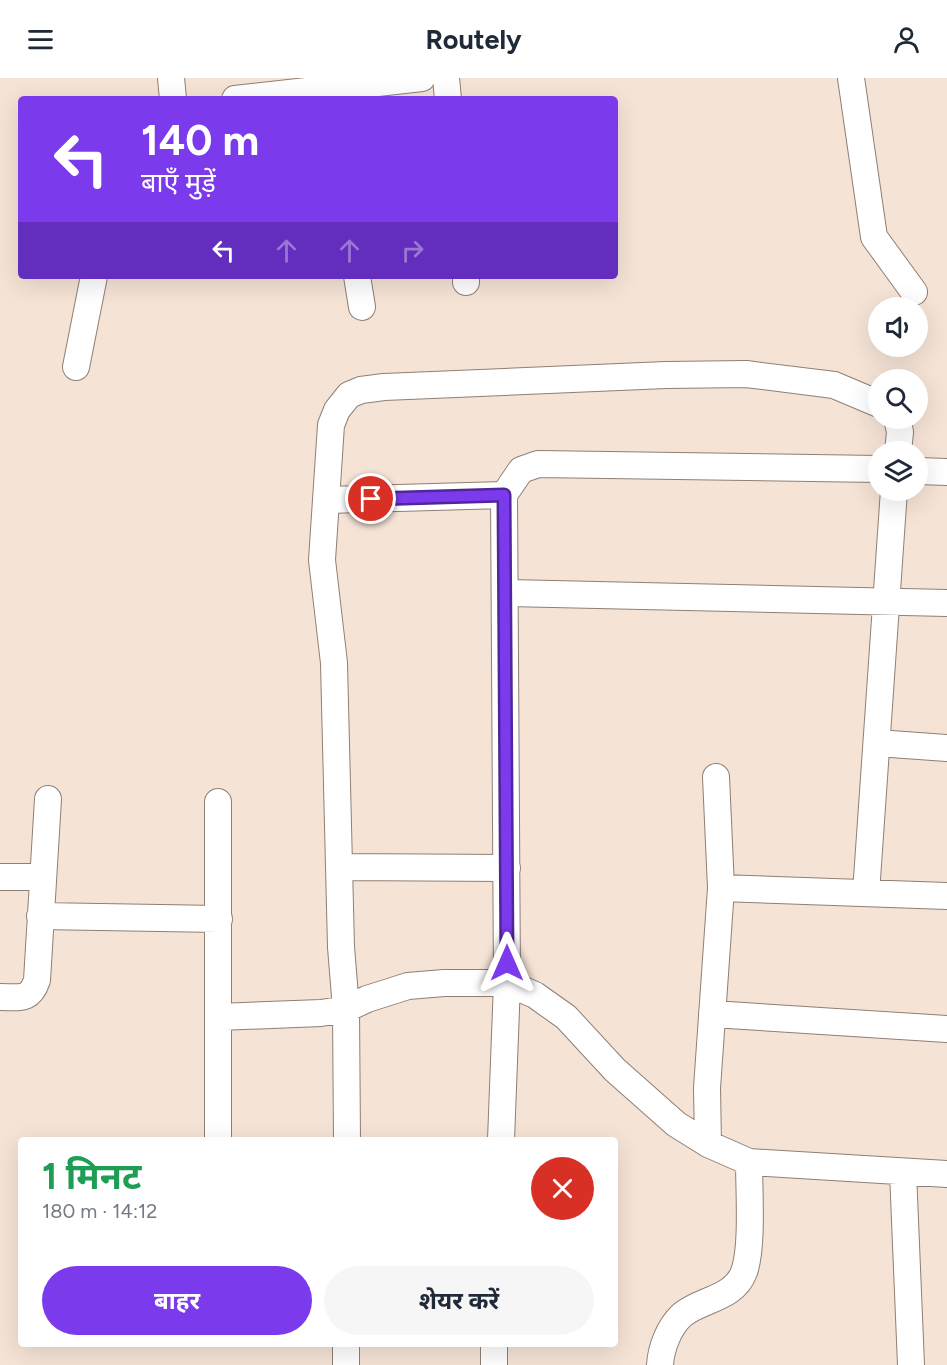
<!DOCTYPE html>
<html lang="hi">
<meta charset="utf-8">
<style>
body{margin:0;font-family:Figtree,"Noto Sans Devanagari",sans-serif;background:#f6f6f7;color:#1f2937;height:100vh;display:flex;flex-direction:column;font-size:22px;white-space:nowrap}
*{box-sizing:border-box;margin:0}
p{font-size:20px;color:#747a83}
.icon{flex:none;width:33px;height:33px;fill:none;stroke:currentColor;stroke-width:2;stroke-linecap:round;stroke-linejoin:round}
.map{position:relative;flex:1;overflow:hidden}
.details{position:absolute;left:18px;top:1059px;width:600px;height:210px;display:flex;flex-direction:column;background:#fff;border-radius:6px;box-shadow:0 6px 24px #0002}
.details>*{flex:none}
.banner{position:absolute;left:18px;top:18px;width:600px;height:183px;border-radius:6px;box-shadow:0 6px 24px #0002;background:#7c3aed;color:#fff;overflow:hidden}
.controls{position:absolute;left:868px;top:219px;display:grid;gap:12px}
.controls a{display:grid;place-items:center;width:60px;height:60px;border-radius:50%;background:#fff;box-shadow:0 6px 24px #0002;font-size:30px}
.pin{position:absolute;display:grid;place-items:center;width:51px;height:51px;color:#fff;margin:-26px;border:3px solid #fff;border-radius:50%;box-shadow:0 2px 6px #0007}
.me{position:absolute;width:66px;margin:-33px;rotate:0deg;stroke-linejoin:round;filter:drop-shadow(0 0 4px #0008)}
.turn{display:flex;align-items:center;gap:21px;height:126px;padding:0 24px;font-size:27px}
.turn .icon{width:78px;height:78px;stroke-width:2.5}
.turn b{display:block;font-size:42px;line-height:51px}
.lanes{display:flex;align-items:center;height:57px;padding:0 24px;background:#0003;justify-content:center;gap:30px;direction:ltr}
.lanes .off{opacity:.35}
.round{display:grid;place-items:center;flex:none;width:63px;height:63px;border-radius:32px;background:#f6f6f7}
.head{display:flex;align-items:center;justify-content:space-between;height:102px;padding:0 24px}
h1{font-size:36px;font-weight:700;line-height:45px;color:#1e9e55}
.primary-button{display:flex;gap:12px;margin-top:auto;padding:12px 24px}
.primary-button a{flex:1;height:69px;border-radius:36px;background:#7c3aed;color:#fff;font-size:24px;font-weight:700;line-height:69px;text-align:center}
.primary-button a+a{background:#f6f6f7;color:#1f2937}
header{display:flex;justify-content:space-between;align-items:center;height:78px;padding:0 24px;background:#fff;font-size:27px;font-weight:700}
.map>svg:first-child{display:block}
</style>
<header><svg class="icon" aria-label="menu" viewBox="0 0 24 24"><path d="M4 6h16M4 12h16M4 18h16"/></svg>Routely<svg class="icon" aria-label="person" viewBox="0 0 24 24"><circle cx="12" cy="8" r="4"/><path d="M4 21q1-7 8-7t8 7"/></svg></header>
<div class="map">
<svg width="947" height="1287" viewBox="0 0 947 1287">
<rect width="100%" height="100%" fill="#f5e3d6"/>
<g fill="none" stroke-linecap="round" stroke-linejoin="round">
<g stroke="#8f7f74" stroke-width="28">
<path id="minor" d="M171,0L173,21
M446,0L448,21
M851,0L874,159L914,214
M235,21L422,0
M357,198L362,229
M466,198V204
M76,289L94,198
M897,340L900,354L898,374
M918,393L947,394
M327,422L504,417
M505,515L947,525
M877,665L947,670
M339,789L507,790
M0,799H43
M721,810L947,818
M866,815L894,412
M40,838L219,841
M0,919C20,919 30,923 37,902L48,721
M712,936L947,951
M219,939L321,935L346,931L367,921L408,908L444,905H507L535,917L566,939L615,992L676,1046L708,1066L749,1084
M218,1062V724
M347,1062L346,931L341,869L334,585L322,482L331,347L337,332L349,317L361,312L384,309L666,297L746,296L834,307L879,326
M501,1062L507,905L504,417L521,392L538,386L879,391
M708,1066L707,1010L721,810L716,699
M903,1094L911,1287
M346,1287V1266
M494,1287V1266
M660,1287C661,1270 669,1249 682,1237C701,1221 734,1221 744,1194C753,1169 749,1112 749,1084L947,1096"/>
</g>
<use href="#minor" stroke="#fff" stroke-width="26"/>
</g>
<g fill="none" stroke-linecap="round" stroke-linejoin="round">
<g stroke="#51269a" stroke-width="15">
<path id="route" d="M371,421L504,417L507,885"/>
</g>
<use href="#route" stroke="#7c3aed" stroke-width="10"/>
</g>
</svg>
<div class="controls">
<a><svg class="icon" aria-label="sound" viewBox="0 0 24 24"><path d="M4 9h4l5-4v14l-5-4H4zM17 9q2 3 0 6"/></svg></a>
<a><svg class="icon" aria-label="search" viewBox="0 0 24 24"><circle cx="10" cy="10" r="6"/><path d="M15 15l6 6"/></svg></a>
<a><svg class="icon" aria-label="layers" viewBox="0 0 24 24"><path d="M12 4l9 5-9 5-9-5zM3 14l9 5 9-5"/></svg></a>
</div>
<div class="pin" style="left:371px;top:421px;background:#d93025"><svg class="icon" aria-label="arrive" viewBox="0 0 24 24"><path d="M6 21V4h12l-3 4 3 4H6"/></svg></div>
<svg class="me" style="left:507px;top:885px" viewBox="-20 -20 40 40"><path d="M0-17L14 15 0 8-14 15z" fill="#7c3aed" stroke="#fff" stroke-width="4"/></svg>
<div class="banner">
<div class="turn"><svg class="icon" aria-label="left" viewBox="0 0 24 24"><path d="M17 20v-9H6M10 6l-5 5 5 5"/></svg><div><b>140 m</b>बाएँ मुड़ें</div></div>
<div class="lanes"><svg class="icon" aria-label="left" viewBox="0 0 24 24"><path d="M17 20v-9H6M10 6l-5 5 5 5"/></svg><svg class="icon off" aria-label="ahead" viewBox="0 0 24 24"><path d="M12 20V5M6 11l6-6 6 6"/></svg><svg class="icon off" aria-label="ahead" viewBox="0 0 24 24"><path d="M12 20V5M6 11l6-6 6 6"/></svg><svg class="icon off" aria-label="right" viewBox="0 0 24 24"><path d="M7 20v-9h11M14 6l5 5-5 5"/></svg></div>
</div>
<section class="details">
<div class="head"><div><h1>1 मिनट</h1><p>180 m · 14:12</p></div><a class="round" style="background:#d93025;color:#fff"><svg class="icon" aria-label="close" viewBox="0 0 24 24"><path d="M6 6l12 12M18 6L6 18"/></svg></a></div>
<div class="primary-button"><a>बाहर</a><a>शेयर करें</a></div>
</section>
</div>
